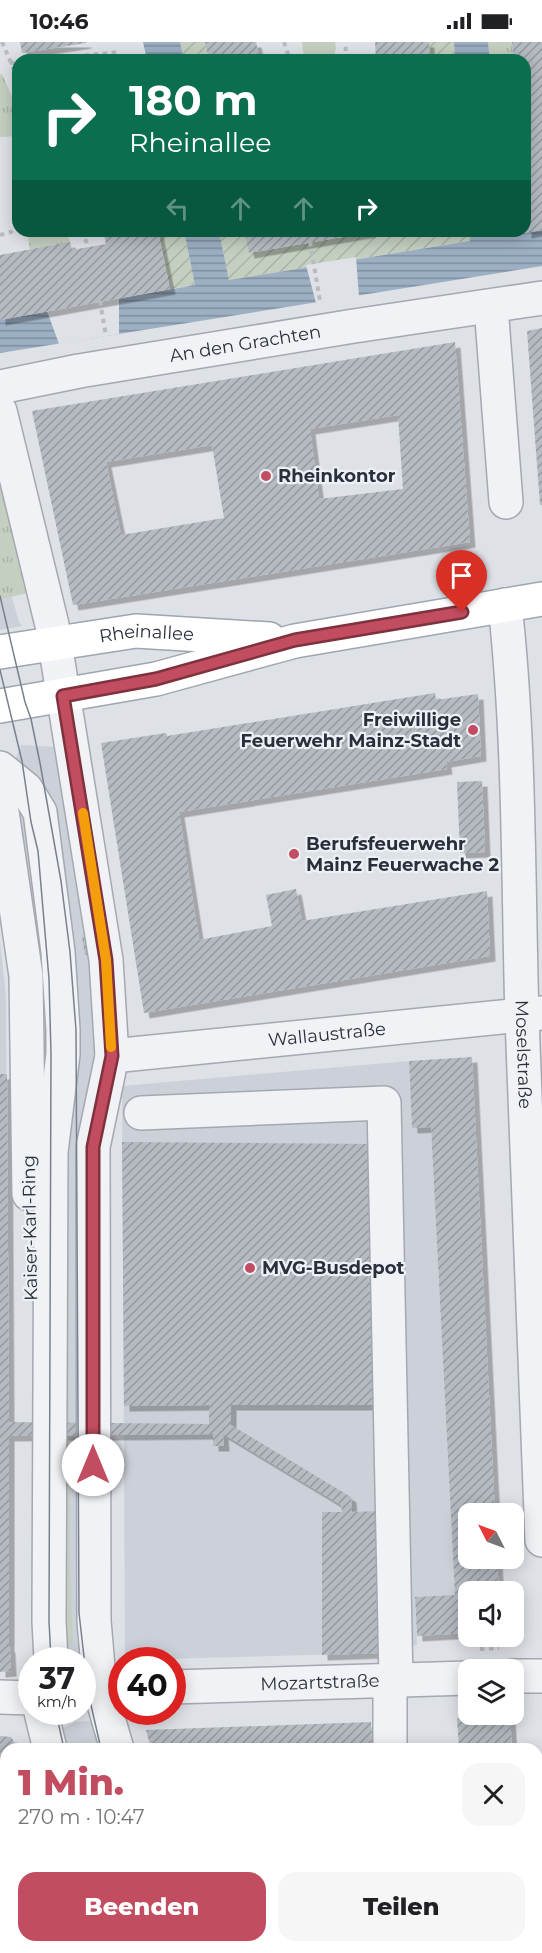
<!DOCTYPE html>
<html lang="de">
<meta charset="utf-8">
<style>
body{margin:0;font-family:Montserrat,sans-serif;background:#f6f6f6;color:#202124;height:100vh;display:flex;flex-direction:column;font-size:22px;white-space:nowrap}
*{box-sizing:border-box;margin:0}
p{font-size:20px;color:#757577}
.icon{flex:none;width:33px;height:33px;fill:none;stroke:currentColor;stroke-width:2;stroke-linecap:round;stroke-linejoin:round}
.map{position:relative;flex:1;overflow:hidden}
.side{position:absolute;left:0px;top:1701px;width:543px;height:210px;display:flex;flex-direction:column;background:#fff;border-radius:18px 18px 0 0;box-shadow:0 3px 15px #0003}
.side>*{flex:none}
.hud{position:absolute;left:12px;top:12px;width:519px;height:183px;border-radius:18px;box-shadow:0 3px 15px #0003;background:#0b6e4f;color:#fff;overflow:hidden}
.needle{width:39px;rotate:312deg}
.controls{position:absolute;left:458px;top:1461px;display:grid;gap:12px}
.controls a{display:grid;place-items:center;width:66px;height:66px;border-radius:12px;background:#fff;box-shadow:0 3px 15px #0003;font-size:30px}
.speed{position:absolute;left:18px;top:1605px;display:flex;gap:12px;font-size:30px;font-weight:700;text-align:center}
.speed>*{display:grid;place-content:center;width:78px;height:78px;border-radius:50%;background:#fff;box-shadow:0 3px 15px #0003;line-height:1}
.speed small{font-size:15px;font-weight:400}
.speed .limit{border:9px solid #d22;background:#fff;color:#111}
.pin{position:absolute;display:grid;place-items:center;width:51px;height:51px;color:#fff;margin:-62px -26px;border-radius:50% 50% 50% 0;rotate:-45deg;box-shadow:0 0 6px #0007}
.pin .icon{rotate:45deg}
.me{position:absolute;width:66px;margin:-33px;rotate:0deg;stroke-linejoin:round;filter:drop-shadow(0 0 4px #0008)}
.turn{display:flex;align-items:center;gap:21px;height:126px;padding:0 18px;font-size:27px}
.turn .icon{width:78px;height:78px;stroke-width:2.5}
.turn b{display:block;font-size:42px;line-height:51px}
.lanes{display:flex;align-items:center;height:57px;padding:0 18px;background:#0003;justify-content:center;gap:30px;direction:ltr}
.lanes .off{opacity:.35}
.round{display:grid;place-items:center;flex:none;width:63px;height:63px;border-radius:18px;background:#f6f6f6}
.headline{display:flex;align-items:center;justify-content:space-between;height:102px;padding:0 18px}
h1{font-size:36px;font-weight:800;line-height:45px;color:#c24d60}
.cta{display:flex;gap:12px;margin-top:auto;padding:12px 18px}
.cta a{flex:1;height:69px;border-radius:18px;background:#c24d60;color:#fff;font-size:24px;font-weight:800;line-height:69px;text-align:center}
.cta a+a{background:#f6f6f6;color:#202124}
.status{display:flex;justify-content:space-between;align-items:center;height:42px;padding:0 30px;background:#fff;direction:ltr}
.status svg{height:16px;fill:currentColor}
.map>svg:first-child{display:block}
</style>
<div class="status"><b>10:46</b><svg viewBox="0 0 49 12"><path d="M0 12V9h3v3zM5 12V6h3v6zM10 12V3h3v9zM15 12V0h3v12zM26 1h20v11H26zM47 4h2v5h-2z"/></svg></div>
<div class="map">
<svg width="542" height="1911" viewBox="0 0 542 1911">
<defs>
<pattern id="grass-tufts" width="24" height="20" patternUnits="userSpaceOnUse" patternTransform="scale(1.5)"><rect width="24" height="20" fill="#c4cfc0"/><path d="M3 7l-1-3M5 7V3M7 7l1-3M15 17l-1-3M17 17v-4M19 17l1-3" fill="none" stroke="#a8b2a6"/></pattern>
<pattern id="garden-furrows" width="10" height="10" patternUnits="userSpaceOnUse" patternTransform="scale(1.5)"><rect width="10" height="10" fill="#c4cfc0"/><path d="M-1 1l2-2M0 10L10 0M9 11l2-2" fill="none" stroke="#a8b2a6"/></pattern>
<pattern id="water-rules" width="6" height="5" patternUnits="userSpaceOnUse" patternTransform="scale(1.5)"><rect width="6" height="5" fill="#9cafc3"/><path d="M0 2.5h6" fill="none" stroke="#7f8fa0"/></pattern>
<pattern id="building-hatch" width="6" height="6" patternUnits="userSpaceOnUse" patternTransform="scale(1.5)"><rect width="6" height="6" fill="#b6bbc2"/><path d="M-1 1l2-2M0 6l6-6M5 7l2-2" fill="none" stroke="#94989f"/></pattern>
<filter id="shadow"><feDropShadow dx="5.5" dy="5.5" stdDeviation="0" flood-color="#0004"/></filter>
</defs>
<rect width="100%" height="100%" fill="#dee1e6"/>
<path fill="#ccd0d8" d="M0,514L19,580L22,584L0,588Z
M21,703L56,705L93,922L95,1060L82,1618H44L42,1133L14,721Z
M0,899L6,955L9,1605H10L11,1626V1629L0,1630Z
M409,1019L412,1086L431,1085L455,1553L415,1556L417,1603L381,1606L380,1611L125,1618L122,1044Z
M90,1679H93L110,1707H55L59,1688L75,1680Z
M107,1905H164L166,1911H109Z"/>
<path fill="url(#grass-tufts)" d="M488,0H512L513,18H490Z
M2,32L18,68L16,94L0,95V33Z
M27,189C41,189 66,183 70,200L30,208Z
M0,414L28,551L0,557Z
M57,1100L68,1101L70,1528L73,1602L59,1604Z"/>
<path fill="#c4cfc0" d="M302,0H335L336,6L333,18H304Z"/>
<path fill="url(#garden-furrows)" d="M180,0H205L209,18H184Z
M429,0H454L455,18H430Z
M158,189H184L195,243L170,247Z
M219,189H244L249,211L378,189H469L470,199L229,238Z"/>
<path fill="url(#water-rules)" d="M143,0H180L184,18H147Z
M454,0H488L490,18H455Z
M542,188V224L0,311V278L195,243L184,189H219L229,238L470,199L469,189H502L503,194Z"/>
<path fill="#dee1e6" d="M356,215L359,254L316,261L306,223Z
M119,256V292L59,302L47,269Z"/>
<path fill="url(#building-hatch)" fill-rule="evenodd" filter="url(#shadow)" d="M20,0H86V1L22,11Z
M205,0H256L260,18H209Z
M375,0H429L430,18H376Z
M512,0H542V188L526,191L525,18H513Z
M103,189H158L170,247L0,278V213L70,200L72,208L106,202Z
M244,189H371V190L249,211Z
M542,286V463H540L527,289Z
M455,300L470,500L73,563L32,369ZM398,373L403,447L319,457L310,387ZM212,403L224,476L121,493L106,420Z
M435,651L436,658L478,652L481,714L446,720L447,727L179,770L199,898L272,884L266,853L296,847L302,879L487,849L490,914L144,971L101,701L166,691L167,694Z
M482,739L485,810L460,811L457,740Z
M88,894L91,912L85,913L82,895Z
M472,1015L495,1472H468V1516H497L499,1550H468V1591L417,1594L415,1555L455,1553L431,1085L412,1086L409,1019Z
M0,1032H7L9,1380L209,1382V1363L124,1364L122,1100L377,1102L378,1363H231V1383L351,1455L352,1470L380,1469V1611L322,1613V1470H342L341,1463L223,1392L224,1404H213V1392L9,1394V1605H10L11,1629L0,1630Z
M145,1608V1618H133V1609Z
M510,1672L512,1707H459L457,1676Z
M371,1680L372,1707H151L146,1688Z
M0,1694L11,1695L19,1707H6L5,1836L0,1817Z
M23,1905H71L73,1911H25Z
M202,1905H254L255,1911H204Z
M468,1905H520V1911H468Z"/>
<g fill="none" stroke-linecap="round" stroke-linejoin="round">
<g stroke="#a4a8b0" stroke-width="36">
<g id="minor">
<path d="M491,264L506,460"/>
<path id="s1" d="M0,345L79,329L354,284L542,256"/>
<path d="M0,369L52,583L106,918L112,1014L93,1105L94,1579L100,1648L117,1707"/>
<path id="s2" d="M505,563C520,699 518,839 522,976C528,1150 534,1324 542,1498"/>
<path d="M0,726L26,747L40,770L58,910L63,988V1012L51,1110L49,1579L51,1618"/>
<path d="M0,756L26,934L29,1152"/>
<path id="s3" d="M112,1014L542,971"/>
<path d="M141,1071L384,1061L396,1638"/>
<path d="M513,1634H542"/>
<path d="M390,1638V1707"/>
<path id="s4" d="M172,1645L468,1636"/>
<path d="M0,1655L32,1656"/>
<path d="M41,1670L50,1707"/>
<path d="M116,1905L118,1911"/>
<path d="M173,1905L174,1911"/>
</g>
</g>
<g stroke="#9ea6b1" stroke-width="36">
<g id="major">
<path id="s5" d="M0,610L136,589L269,597"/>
<path d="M0,664L156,637L295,599L542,557"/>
</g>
</g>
<path stroke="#b8bcc1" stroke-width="4" stroke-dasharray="4.5 4.5" stroke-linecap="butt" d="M2,0L18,37
M284,0L290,18
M40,18L119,10
M345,18L346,0
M10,21L18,20
M18,108L14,118L18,124
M81,189L89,205
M0,193L11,190L18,182
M310,200L320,259
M100,259L106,294
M480,1607L499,1606"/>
<use href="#minor" stroke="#f0f2f5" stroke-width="33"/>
<use href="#major" stroke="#fff" stroke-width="33"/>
<path stroke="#79818e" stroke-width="1.5" d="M0,554L25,660L31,677L40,721L61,839L70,910L76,988L79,1571L88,1650L101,1707
M0,628L22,719L31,780L38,809L49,937L51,1012L49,1579L51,1618
M56,1670L64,1707
M116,1905L118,1911
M156,1905L157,1911"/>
</g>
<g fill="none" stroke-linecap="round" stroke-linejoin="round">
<g stroke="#7e323e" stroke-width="15">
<path id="route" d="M93,1423V1105L112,1014L106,918L63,654L156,637L295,598L462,570"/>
</g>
<use href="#route" stroke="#c24d60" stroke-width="10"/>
<path stroke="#f59e0b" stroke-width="10" d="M83,771L106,918L111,1005"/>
</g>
<g fill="#c24d60" stroke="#edf0f4" stroke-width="2">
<circle cx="266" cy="434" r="6"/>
<circle cx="473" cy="688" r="6"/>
<circle cx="294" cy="812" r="6"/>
<circle cx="250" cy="1226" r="6"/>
</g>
<g text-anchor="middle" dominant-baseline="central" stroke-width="4.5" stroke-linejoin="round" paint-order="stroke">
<g font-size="18" fill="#29303c" stroke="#edf0f4">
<text stroke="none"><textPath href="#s1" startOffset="249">An den Grachten</textPath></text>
<text stroke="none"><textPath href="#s5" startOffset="148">Rheinallee</textPath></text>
<text stroke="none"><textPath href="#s3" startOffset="216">Wallaustraße</textPath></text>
<text stroke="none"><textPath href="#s2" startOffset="450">Moselstraße</textPath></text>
<text transform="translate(30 1186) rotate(-91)">Kaiser-Karl-Ring</text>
<text stroke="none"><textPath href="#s4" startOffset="148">Mozartstraße</textPath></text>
</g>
<g font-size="18" font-weight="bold" fill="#29303c" stroke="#edf0f4" text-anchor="start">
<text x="278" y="434">Rheinkontor</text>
<text x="461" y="678" text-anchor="end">Freiwillige<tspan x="461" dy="21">Feuerwehr Mainz-Stadt</tspan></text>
<text x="306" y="802">Berufsfeuerwehr<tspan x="306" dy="21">Mainz Feuerwache 2</tspan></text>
<text x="262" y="1226">MVG-Busdepot</text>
</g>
</g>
</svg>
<div class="controls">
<a><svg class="needle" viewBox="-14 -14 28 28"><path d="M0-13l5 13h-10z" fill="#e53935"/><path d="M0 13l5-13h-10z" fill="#757577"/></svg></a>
<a><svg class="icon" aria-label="sound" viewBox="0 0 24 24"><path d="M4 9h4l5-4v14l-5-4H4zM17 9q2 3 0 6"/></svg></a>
<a><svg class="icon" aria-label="layers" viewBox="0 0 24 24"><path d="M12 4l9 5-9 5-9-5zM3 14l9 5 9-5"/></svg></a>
</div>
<div class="speed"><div>37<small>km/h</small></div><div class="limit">40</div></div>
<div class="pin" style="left:462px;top:570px;background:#d93025"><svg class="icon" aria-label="arrive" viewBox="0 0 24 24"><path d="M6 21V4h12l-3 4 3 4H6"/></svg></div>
<svg class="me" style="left:93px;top:1423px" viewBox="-20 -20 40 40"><circle r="19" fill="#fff"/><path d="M0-13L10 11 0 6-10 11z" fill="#c24d60"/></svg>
<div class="hud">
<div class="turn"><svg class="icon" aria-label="right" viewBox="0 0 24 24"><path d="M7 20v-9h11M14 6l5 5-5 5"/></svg><div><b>180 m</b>Rheinallee</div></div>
<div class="lanes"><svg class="icon off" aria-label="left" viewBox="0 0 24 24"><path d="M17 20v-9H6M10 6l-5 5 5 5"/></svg><svg class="icon off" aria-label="ahead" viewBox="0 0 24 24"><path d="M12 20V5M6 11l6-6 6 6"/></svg><svg class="icon off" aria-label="ahead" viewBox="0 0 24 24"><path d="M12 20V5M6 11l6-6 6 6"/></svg><svg class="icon" aria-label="right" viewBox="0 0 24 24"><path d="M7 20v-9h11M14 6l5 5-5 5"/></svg></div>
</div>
<section class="side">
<div class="headline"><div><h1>1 Min.</h1><p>270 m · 10:47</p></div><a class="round"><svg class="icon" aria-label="close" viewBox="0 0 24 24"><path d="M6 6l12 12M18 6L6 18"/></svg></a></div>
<div class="cta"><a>Beenden</a><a>Teilen</a></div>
</section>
</div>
